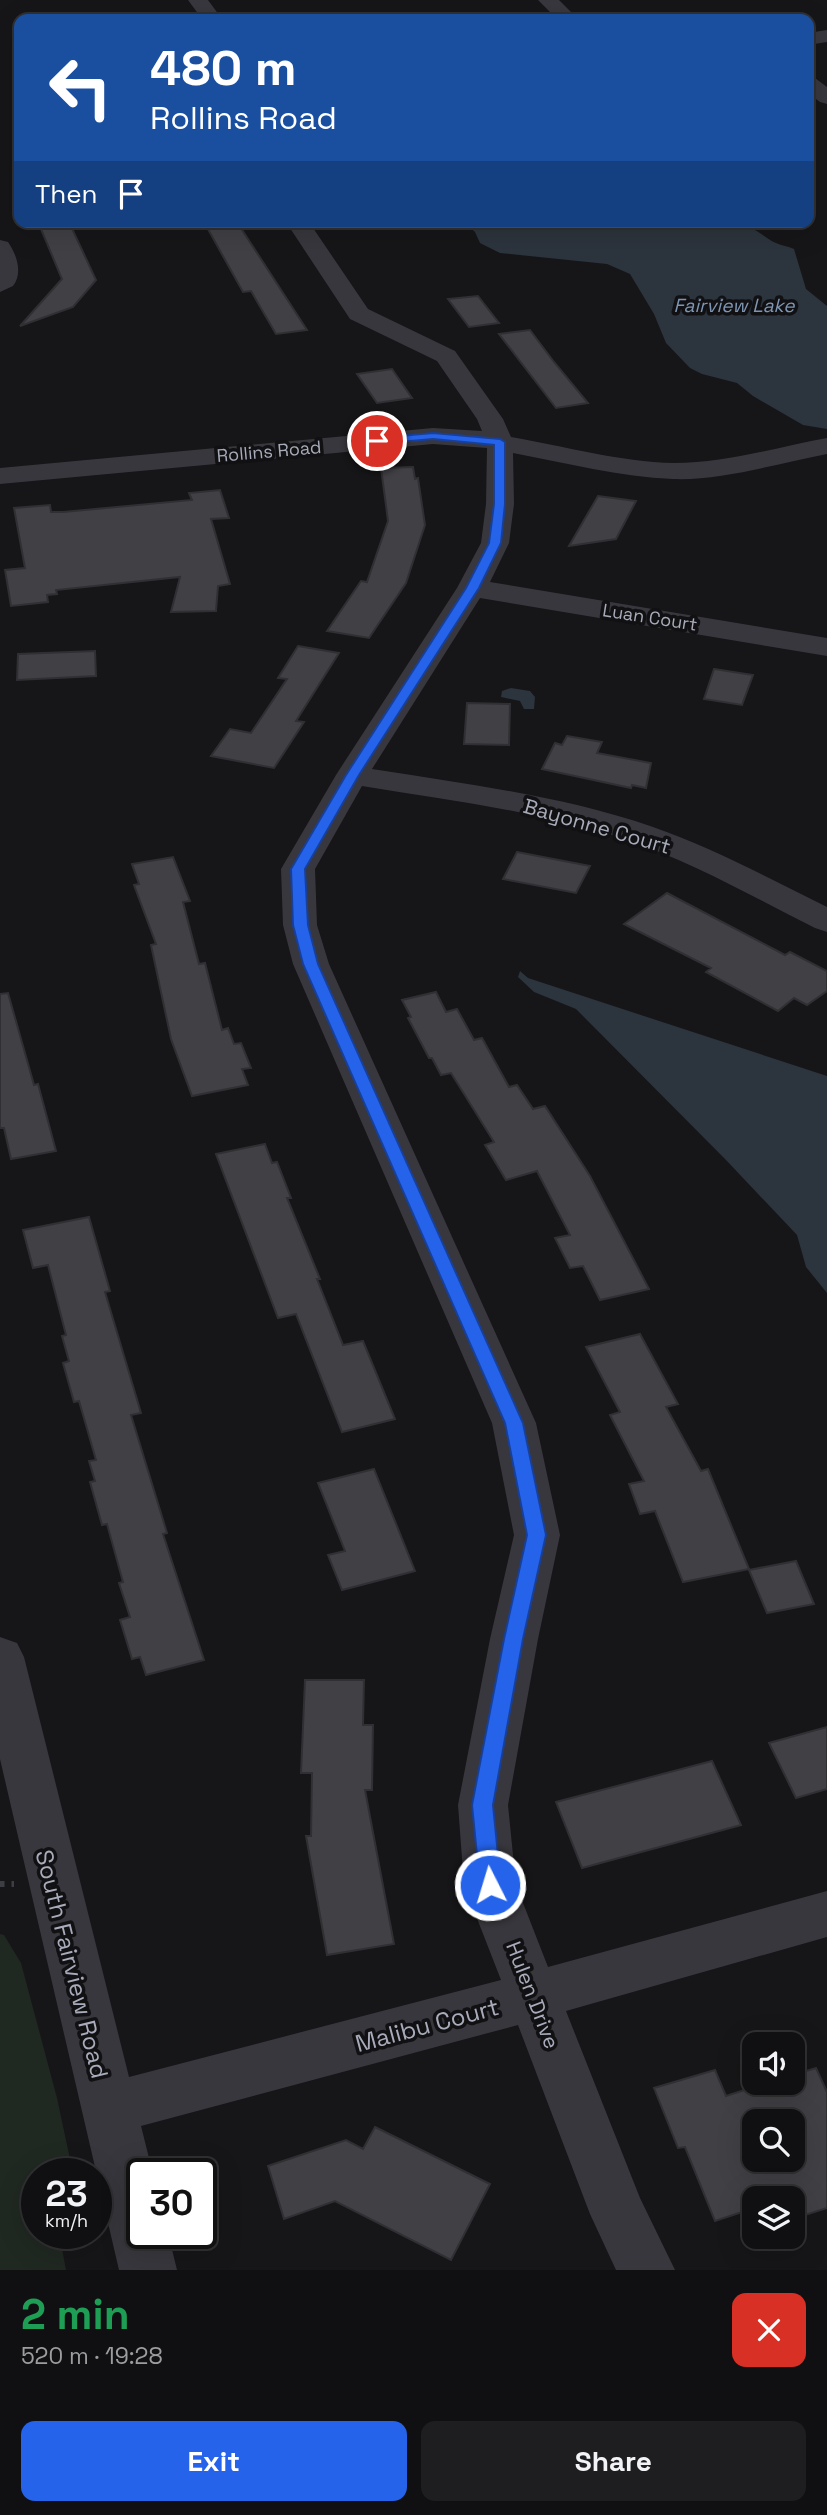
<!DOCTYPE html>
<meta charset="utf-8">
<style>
body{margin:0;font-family:"Space Grotesk",sans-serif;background:#1e1e20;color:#f1f3f6;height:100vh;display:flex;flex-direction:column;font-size:26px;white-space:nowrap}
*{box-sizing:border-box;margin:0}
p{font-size:23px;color:#9c9d9f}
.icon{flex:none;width:38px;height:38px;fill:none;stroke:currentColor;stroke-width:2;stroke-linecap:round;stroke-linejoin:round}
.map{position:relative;height:2270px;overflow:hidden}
.side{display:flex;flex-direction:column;background:#101012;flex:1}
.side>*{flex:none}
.guide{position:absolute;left:14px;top:14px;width:800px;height:214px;border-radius:14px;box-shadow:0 7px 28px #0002,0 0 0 2px #303032;background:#1a4fa0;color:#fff;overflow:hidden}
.controls{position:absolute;left:742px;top:2032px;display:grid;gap:14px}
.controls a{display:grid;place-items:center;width:63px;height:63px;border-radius:14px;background:#101012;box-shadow:0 7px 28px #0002,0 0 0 2px #303032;font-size:35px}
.speed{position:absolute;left:21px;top:2158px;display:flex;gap:14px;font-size:35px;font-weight:700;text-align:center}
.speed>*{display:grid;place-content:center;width:91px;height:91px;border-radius:50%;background:#101012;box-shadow:0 7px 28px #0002,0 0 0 2px #303032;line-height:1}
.speed small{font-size:18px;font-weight:400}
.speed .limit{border:4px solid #111;border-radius:10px;background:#fff;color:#111}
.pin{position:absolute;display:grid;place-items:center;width:60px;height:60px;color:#fff;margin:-30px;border:4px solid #fff;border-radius:50%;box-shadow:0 2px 7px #0007}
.me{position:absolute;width:77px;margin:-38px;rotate:355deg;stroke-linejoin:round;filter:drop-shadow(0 0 5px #0008)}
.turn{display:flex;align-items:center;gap:24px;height:147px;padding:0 21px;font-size:32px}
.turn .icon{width:91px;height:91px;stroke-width:2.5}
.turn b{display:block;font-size:49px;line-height:60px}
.then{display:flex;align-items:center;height:66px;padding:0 21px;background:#0003;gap:14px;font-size:26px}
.round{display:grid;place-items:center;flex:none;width:74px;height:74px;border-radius:14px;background:#1e1e20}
.summary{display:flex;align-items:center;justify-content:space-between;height:119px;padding:0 21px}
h1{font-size:42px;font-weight:600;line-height:52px;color:#1e9e55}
.action{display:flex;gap:14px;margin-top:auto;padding:14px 21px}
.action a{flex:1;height:80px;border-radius:14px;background:#2563eb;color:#fff;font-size:28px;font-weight:600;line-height:80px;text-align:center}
.action a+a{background:#1e1e20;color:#f1f3f6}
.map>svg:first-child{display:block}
</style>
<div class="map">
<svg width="827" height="2270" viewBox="0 0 827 2270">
<rect width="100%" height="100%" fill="#161618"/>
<path fill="#202822" d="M0,1934L4,1935L21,1963L57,2098L73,2173L37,2174V2233H69L62,2249L66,2270H0Z"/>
<path fill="#2c343d" d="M464,222H740L743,227C758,228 764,238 776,243C782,246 788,246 794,249L806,289L827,306V429L803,425L753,396L737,383L702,374L690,368L666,343L654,314L630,274L607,264L500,253L480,243L475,232Z
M511,688L530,691L535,697L534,709H524L520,701L501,697L502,691Z
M520,971L528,978L827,1076V1293L806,1267L797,1235L726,1160L576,1009L534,992L518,977Z"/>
<path fill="#404045" stroke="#303034" stroke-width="2" fill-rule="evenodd" d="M38,222H69L96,280L73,307L20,326L62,279Z
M204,222H237L307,330L276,334L251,291L243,292Z
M478,296L499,323L469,327L448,299Z
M530,330L554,362L588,403L556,408L499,334Z
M392,369L412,398L377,403L357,374Z
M413,467L415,479L418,478L425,525L406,583L369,638L327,631L361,581L367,582L388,521L381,468Z
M220,490L229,518L211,519L230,584L218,586L216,611L171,612L180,577L56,590L57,594L47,595L48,602L11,606L5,570L25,568L14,508L50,505L51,512H63L192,500L189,493Z
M598,496L636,501L616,539L569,546Z
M298,646L339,653L296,721L304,722L274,768L211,756L230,729L251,733L287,679L278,678Z
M95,651L96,676L17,680L18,654Z
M714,669L753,675L742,705L704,699Z
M467,703L510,704L509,745L464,744Z
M567,736L602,742L597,753L651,763L646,788L632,785L631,788L542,769L555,743L562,745Z
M517,852L590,866L576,893L503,879Z
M173,857L190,901L183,902L199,964L205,963L222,1030L228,1028L234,1044L241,1043L251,1068L242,1069L248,1085L192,1096L171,1039L151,945L156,944L134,885L139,884L132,864Z
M667,893L785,955L790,952L827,971V991L807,1005L794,998L778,1011L706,972L711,968L624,924Z
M436,992L446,1012L457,1009L474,1040L482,1038L509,1087L517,1085L533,1109L545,1106L590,1176L649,1289L600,1300L583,1266L570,1268L555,1238L570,1235L537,1171L506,1180L485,1145L494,1142L451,1073L441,1075L432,1058H429L408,1018L411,1017L402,1000Z
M8,993L34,1085L38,1084L56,1151L11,1159L4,1128H0V994Z
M265,1144L272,1163L277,1162L291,1198H287L320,1279H317L343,1345L363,1341L395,1419L342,1432L296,1314L278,1318L216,1154Z
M89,1217L110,1291L105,1292L141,1413L131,1415L167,1533L163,1534L204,1660L146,1675L140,1657L132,1659L120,1620L130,1617L119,1583L123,1582L107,1524L102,1525L90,1482L95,1481L89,1461L96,1460L79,1401L74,1402L63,1363L69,1361L62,1336L66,1335L48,1265L33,1268L23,1230Z
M640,1334L678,1404L666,1407L701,1471L708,1469L749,1569L683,1582L655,1511L640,1514L629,1484L644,1481L610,1415L620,1412L586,1347Z
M374,1469L415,1571L342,1590L328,1555L345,1551L318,1483Z
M796,1561L814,1604L767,1613L749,1570Z
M305,1680H364L363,1725H373L372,1790H365L394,1944L327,1955L306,1836H311L312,1773H301Z
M827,1727V1789L796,1798L769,1743Z
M712,1761L741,1825L582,1868L556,1802Z
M816,2068L827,2092V2208L793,2219V2198H754V2225L748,2210L715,2221L685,2147L678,2148L654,2088L715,2070L726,2096L769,2082H793V2075ZM754,2121H793V2160H754Z
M375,2127L490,2184L451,2260L335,2201L284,2219L268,2166L346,2140L363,2149Z"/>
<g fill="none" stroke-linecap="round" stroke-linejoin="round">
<path stroke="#3d3e44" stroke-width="6" stroke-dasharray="4.5 7" stroke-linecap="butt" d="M0,1884H14"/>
<path fill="#37373d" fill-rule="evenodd" d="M188,0H208L222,19H202Z
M538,0H559L578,19H557Z
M827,30V42L808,45V33Z
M808,76L815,78L827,87V104L820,102L808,93Z
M286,222H309L368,309L455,351L503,419L511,437C564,446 620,462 674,463C725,463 778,447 827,438V454C779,463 721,481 673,479C620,477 566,463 513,453L514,504L509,543L490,582L827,638V656L480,598L372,769C467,784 563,796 653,827C714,848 770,879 827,907V932L815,928C753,897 693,862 627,840C541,811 451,801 362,786L315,869L317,925L329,964L536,1423L560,1535L538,1639L508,1805L516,1885L548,1967L827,1891V1937L566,2011L640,2198L675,2270H616L590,2214L518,2025L141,2126L153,2174H142V2233H168L177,2270H119L0,1759V1637L17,1643L24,1657L129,2077L501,1980L464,1885L458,1805L490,1639L514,1535L492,1423L293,964L283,925L281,869L336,775L457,588L481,543L486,504L487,448L433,444L0,484V468L433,428L482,431L477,419L437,361L350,319Z
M0,240L8,242C17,255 23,273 13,286L0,292Z"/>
</g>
<path fill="#2563eb" stroke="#184099" stroke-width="2" d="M433,433L500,439L505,442V504L501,543L479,588L359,775L305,869L308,925L318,964L523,1423L546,1535L523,1639L493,1805L501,1885L498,1892L490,1895L483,1892L480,1885L472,1805L504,1639L527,1535L505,1423L303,964L293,925L291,869L346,775L466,588L489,543L494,504V445L433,439L377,444L372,441L377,438Z"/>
<g text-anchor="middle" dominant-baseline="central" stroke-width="7" stroke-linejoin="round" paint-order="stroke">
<g font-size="18" fill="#a8abb9" stroke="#111113">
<text transform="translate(269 451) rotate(-5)">Rollins Road</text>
<text transform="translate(650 617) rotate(9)">Luan Court</text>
</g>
<g font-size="19" font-style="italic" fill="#7e96b4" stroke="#111113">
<text x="734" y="305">Fairview Lake</text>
</g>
<g font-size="21" fill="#a8abb9" stroke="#111113">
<text transform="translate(597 826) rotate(16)">Bayonne Court</text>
<text transform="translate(533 1995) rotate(69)">Hulen Drive</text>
</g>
<g font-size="24" fill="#a8abb9" stroke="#111113">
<text transform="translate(72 1964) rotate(76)">South Fairview Road</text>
<text transform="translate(427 2025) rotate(-15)">Malibu Court</text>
</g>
</g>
</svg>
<div class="controls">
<a><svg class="icon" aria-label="sound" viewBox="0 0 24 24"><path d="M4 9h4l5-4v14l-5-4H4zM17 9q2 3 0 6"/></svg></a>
<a><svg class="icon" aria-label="search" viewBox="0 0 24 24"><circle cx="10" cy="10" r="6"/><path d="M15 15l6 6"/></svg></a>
<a><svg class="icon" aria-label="layers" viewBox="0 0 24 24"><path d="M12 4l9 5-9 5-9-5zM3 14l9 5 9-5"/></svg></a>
</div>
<div class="speed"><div>23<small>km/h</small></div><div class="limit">30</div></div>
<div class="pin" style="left:377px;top:441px;background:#d93025"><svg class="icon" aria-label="arrive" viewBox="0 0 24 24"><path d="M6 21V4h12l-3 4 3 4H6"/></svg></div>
<svg class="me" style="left:490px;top:1885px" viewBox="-20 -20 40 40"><circle r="17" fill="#2563eb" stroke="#fff" stroke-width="3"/><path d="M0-11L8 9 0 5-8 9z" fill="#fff"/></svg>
<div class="guide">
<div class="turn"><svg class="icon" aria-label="left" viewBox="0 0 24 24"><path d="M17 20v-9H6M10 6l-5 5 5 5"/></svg><div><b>480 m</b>Rollins Road</div></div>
<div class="then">Then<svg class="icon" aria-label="arrive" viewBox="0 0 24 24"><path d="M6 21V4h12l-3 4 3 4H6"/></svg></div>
</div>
</div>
<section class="side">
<div class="summary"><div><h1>2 min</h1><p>520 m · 19:28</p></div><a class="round" style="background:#d93025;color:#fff"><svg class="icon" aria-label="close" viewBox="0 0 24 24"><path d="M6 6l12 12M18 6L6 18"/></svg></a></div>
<div class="action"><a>Exit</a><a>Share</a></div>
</section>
